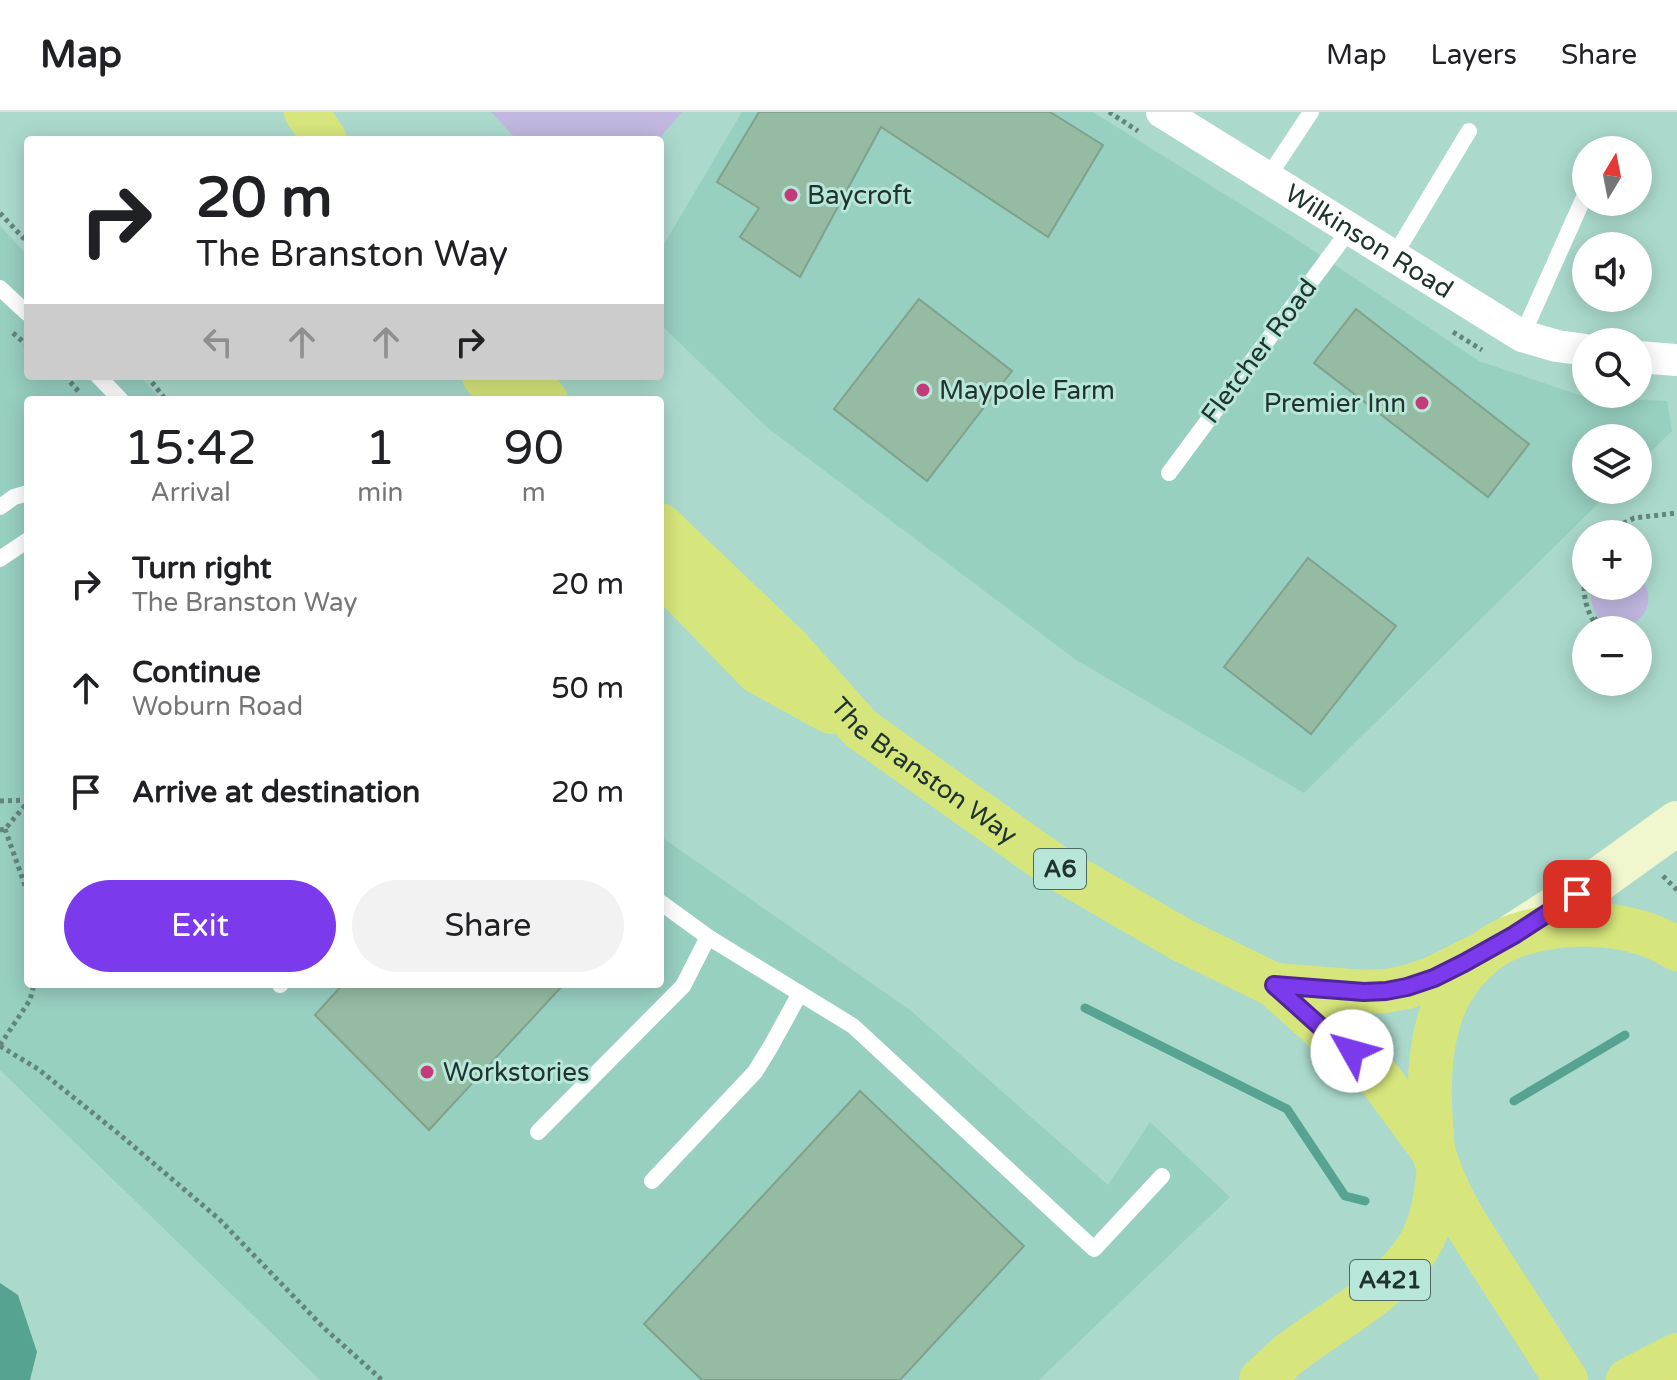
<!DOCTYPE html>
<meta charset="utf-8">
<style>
body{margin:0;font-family:"Varela Round",sans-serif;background:#f2f2f2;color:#202124;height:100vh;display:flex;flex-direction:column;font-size:30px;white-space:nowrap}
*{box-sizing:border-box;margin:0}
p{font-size:26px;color:#757577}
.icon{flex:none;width:44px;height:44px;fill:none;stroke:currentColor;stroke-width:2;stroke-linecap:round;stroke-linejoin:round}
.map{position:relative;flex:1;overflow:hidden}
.side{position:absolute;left:24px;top:284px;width:640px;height:592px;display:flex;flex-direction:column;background:#fff;border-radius:8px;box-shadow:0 4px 20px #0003}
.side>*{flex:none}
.hud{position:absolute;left:24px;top:24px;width:640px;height:244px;border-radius:8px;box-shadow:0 4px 20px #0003;background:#fff;color:#202124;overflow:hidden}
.needle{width:52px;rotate:10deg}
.fabs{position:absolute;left:1572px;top:24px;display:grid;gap:16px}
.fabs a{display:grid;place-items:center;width:80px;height:80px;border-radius:50%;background:#fff;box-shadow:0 4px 20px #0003;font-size:40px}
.pin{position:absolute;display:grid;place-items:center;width:68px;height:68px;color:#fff;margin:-34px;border-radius:16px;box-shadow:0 4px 12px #0006}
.me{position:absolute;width:88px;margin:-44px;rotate:308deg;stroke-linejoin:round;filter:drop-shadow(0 0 6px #0008)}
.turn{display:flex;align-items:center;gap:28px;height:168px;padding:0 40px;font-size:36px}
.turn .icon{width:104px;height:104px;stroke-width:2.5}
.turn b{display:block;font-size:56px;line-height:68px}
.lanes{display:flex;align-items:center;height:76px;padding:0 40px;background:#0003;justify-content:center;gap:40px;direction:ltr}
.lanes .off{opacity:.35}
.eta{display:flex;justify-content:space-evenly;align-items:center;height:136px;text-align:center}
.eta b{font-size:48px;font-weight:600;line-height:56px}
.button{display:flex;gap:16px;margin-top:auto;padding:16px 40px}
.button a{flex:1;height:92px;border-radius:48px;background:#7c3aed;color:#fff;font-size:32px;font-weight:600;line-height:92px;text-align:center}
.button a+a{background:#f2f2f2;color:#202124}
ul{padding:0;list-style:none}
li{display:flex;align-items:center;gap:24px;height:104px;padding:0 40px}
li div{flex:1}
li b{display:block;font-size:30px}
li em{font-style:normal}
header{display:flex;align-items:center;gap:48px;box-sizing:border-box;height:112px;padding:0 40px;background:#fff;border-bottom:2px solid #e0e0e0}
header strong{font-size:38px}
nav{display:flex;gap:44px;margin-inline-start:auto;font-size:28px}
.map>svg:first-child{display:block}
</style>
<header>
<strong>Map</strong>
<nav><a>Map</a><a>Layers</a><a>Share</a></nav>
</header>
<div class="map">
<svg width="1677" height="1268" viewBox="0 0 1677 1268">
<rect width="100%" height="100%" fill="#abdacd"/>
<path fill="#97cfc1" d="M742,0H1093L1290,123L1479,249L1585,285L1667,289L1672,319L1638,353V326H1586V378H1612L1304,681L1076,548L769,317L660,212V139Z
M0,114L28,144V264H140L162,288H28V872H660V724L910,898L1108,1073L1150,1010L1230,1085L1039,1268H320L0,958Z"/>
<path fill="#c1b7e0" d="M491,0H682L658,28H517Z
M1638,462C1652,476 1653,501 1633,511C1607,525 1586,499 1592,474H1638Z"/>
<path fill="#57a391" d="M0,1171L18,1183L37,1240L30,1268H0Z"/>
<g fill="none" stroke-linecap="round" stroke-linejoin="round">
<path stroke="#57a391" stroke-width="9" d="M1085,896L1287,997L1345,1084L1365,1089
M1514,989L1625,923"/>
</g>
<path fill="#96bba3" stroke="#7fa28b" stroke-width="2" d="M759,0H1050L1103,33L1048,125L881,15L800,165L740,125L759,96L717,70Z
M919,187L1012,259L927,369L834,297Z
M1356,197L1529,332L1488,385L1314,251Z
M1308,446L1396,514L1311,622L1224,555Z
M343,872H564L429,1018L315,903Z
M860,979L1024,1134L900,1268H702L644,1212Z"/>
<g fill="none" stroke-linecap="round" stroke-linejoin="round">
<path stroke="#64857c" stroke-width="5" stroke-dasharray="4 4" stroke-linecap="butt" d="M1109,0L1138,19
M0,101L28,131
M1453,220L1482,238
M13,221L28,234
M65,264L80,281
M147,264L166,288
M1602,422L1634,406L1677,401
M1586,451C1583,473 1582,490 1594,510L1598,506
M0,689L28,688
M5,717L28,782
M0,718L5,717L28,690
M1663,764L1677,778
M0,933L30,888L34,872
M0,934L38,957L119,1022L219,1107L324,1216L382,1268"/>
<path stroke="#fff" stroke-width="16" d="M1268,65L1311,0
M1394,144L1469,19
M0,176L28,202
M1522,224L1585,83
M98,264L121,288
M1169,361L1350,117
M0,395L14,385L28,381
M0,447L28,428
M660,790L708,825L853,914L1094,1137L1162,1064
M280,873L281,872
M538,1020L683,874L708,825
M652,1069L755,960L771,934L800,881"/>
<g stroke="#fff" stroke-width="32">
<path id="s1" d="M1162,0L1522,224L1557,234L1586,238"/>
<path d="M1638,245L1677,248"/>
</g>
<path stroke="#f0f6ce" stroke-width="44" d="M1514,823L1598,768L1677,711"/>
<g stroke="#d7e67c" stroke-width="44">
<path d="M306,0L325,28"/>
<path d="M484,264L504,288"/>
<path d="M526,264L546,288"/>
<path id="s2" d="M660,413L788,535L861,617L1054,754L1182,828L1274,873L1322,916L1352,939L1380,967L1433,1039"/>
<path d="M660,459L758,560L831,600"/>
<path d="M1274,873L1364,880L1386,879L1407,875L1434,866L1476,845"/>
<path d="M1261,1268C1270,1260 1279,1251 1288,1243C1332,1208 1390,1182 1420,1132C1433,1109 1437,1081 1439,1055"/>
<path d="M1566,1268C1543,1232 1520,1196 1497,1160C1473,1124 1447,1085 1434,1042C1432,1033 1432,1022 1431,1012C1428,972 1429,929 1445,892C1459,859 1489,830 1524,821C1573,807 1632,809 1677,837"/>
<path d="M1628,1268L1677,1243"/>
</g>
</g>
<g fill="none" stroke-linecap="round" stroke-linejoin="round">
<g stroke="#51269a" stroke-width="20">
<path id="route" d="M1352,939L1322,916L1274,873L1364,880L1386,879L1407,875L1434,866L1464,851L1514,823L1577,782"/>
</g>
<use href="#route" stroke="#7c3aed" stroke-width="14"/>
</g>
<g fill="#c33b79" stroke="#b8e7da" stroke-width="3">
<circle cx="791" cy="83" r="8"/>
<circle cx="923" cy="278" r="8"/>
<circle cx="1422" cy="291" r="8"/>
<circle cx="427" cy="960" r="8"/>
</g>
<g text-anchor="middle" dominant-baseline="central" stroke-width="6" stroke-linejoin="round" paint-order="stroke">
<g fill="#b8e7da" stroke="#4e6962" stroke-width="2">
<rect x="1034" y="737" width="52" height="40" rx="6"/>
<rect x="1350" y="1148" width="80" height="40" rx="6"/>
</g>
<g font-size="24" font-weight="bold" fill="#20332e">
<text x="1060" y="757">A6</text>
<text x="1390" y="1168">A421</text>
</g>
<g font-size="26" fill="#20332e" stroke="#b8e7da" text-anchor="start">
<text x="807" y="83">Baycroft</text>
<text x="939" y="278">Maypole Farm</text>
<text x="1406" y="291" text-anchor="end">Premier Inn</text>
<text x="443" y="960">Workstories</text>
</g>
<g font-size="26" fill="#20332e" stroke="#b8e7da">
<text stroke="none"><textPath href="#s1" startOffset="244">Wilkinson Road</textPath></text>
<text transform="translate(1259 239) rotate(-53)">Fletcher Road</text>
<text stroke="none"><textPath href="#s2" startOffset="362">The Branston Way</textPath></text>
</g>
</g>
</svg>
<div class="fabs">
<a><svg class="needle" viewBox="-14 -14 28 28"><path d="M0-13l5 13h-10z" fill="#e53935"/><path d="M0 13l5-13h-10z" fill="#757577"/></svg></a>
<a><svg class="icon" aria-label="sound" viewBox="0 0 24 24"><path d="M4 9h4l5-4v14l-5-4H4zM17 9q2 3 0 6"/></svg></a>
<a><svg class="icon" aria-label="search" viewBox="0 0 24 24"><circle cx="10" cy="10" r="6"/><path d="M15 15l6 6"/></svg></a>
<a><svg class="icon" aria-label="layers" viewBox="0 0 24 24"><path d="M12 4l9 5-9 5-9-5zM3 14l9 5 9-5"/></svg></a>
<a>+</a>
<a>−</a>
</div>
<div class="pin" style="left:1577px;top:782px;background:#d93025"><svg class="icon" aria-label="arrive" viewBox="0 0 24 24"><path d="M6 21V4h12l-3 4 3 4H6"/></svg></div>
<svg class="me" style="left:1352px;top:939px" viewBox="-20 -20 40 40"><circle r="19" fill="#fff"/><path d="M0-13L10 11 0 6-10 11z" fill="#7c3aed"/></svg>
<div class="hud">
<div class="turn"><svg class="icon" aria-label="right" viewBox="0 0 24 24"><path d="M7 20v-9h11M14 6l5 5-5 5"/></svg><div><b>20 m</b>The Branston Way</div></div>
<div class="lanes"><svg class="icon off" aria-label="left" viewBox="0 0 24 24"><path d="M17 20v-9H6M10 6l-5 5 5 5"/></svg><svg class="icon off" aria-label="ahead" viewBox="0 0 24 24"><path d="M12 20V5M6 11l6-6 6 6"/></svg><svg class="icon off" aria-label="ahead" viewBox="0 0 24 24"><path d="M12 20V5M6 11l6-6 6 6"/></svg><svg class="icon" aria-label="right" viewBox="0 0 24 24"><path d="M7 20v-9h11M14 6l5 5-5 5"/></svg></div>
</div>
<section class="side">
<div class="eta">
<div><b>15:42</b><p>Arrival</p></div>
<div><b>1</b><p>min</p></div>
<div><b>90</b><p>m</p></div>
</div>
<ul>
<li><svg class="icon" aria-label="right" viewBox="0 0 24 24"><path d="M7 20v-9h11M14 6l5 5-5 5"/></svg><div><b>Turn right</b><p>The Branston Way</p></div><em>20 m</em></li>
<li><svg class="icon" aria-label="ahead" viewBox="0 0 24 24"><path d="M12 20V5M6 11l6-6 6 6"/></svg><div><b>Continue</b><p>Woburn Road</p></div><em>50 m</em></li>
<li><svg class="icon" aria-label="arrive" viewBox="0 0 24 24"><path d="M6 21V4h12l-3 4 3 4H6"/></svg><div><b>Arrive at destination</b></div><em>20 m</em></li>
</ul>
<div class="button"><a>Exit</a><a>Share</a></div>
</section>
</div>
